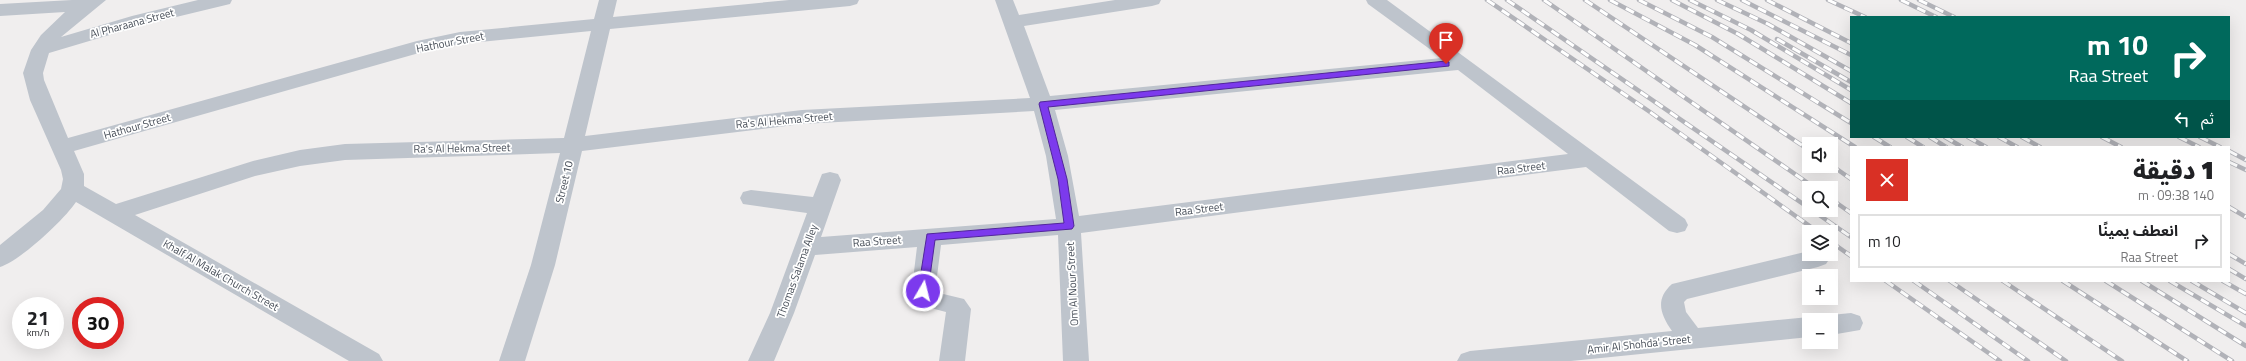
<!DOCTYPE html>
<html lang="ar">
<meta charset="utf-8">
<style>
body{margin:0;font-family:"Titillium Web","Noto Sans Arabic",sans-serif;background:#f6f6f6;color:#202124;direction:rtl;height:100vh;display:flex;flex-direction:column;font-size:15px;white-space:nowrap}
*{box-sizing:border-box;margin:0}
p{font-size:13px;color:#757577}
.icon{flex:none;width:22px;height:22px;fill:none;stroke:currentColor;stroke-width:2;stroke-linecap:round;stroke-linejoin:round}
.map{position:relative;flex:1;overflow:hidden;direction:ltr}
.details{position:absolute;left:1850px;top:146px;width:380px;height:136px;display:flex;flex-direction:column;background:#fff;border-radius:0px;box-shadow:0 4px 16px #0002;direction:rtl}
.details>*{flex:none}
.banner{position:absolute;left:1850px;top:16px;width:380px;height:122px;border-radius:0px;box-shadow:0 4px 16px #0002;direction:rtl;background:#00695c;color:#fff;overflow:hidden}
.fabs{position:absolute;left:1802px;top:137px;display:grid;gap:8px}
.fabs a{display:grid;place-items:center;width:36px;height:36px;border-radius:0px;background:#fff;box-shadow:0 4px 16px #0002;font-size:20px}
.speed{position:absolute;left:12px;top:297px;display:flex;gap:8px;font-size:20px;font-weight:700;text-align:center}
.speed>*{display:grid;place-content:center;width:52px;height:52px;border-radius:50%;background:#fff;box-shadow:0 4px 16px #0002;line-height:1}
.speed small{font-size:10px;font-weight:400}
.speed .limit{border:6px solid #d22;background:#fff;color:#111}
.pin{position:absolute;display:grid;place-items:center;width:34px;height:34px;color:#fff;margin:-41px -17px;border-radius:50% 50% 50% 0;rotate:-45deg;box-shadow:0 0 4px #0007}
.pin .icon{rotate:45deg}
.me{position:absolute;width:44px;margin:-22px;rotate:8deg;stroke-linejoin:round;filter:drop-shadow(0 0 3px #0008)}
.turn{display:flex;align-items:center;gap:14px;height:84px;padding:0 16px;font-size:18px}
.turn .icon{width:52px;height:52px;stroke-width:2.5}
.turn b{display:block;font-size:28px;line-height:34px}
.then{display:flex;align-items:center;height:38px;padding:0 16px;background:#0003;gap:8px;font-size:15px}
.round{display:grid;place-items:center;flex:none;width:42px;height:42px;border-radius:0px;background:#f6f6f6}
.summary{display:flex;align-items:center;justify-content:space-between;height:68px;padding:0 16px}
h1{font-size:24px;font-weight:800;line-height:30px}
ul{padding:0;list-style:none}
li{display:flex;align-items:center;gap:12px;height:54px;margin:0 8px 6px;padding:0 8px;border:2px solid #e0e0e0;border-radius:0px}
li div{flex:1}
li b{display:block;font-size:15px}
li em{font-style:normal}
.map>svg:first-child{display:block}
</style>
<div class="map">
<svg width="2246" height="361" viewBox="0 0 2246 361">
<rect width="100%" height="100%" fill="#f0eeee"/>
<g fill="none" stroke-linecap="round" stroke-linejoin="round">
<path fill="#bec4cc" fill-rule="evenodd" d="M72,0H106L61,37L132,16L198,0H232L230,4L143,25L49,53L43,73L44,80L68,138L417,41L460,32L594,19L599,0H617L613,17L789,0H859L857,4L850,6L610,29L585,136L802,110L1030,98L995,0H1013L1019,15L1115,0H1161L1159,4L1152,6L1024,26L1050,96L1442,58L1368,4L1366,0H1387L1685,219L1688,225L1685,231L1677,233L1669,231L1586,167L1081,233L1089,361H1063L1058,235L941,245L935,292L964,299L971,309L965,361H939L946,312L919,305L911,296L917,247L815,255L794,313L774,361H748L770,313L807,213L743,204L740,198L743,192L751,190L813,197L822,174L830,172L838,174L841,180L821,237L1056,219L1046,156L1034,111L802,124L582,151L555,265L525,361H499L531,265L560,153L345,160L300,166L255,176L135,215L379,354L383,361H349L76,202C64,220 20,261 0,267V245L43,210L61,189L63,179L61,170L30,100L23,73L31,50L41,35L65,12L0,16V4ZM591,31L564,138L345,144L300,150L253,161L116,204L84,186V174L74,151L419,53L460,44ZM1458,70L1568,154L1079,216L1068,156L1055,110Z
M1809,251V254H1827L1830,258L1826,264L1818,267L1687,299L1684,302L1686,312L1698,328L1809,317L1817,320H1809V337L1571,361H1457L1461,354L1470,351L1672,331C1660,314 1655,299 1672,284Z
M1851,313L1860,316L1863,323L1860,330L1831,335V320H1821L1831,315Z"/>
<g stroke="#b1b2b8" stroke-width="4.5">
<path id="rail" d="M1487,0L1650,112L1818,232
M1507,0L1809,208
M1544,0L1815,188
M1585,0L1809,150
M1610,0L1695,45L1855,147
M1639,0L1712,37L1851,123
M1672,0L1738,34L1851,103
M1690,0L1751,30L1851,90
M1717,0L1768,24L1851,71
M1742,0L1851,55
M1767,0L1851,43
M1828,0L1865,17
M1901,0L1936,17
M1919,0L1954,17
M1777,39L1851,82
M1874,137L1890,147
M1907,137L1923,147
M1930,137L1946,147
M1945,137L1962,147
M1968,137L1986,147
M1999,137L2017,147
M2022,137L2040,147
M2102,137L2121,147
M2179,137L2199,147
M2200,137L2220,147
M2229,151L2246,160
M2229,162L2246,170
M1831,165L1851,179
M1831,199L1851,213
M2229,207L2246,217
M1812,210L1851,237
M1831,242L1851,256
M2229,254L2246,264
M2229,269L2246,279
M1886,281L2000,361
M1914,281L2028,361
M1950,281L2066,361
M2003,281L2122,361
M2063,281L2187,361
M2106,281L2232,361
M2142,281L2246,346
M2170,281L2246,326
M2192,281L2246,313
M2223,281L2246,294"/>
</g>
<use href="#rail" stroke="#fff" stroke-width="3" stroke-dasharray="9" stroke-linecap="butt"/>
</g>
<path fill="#7c3aed" stroke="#51269a" d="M1446,61L1449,62V66L1048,107L1067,179L1074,226L1072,229L935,240L928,291L923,295L918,291L927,234L1064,223L1058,179L1039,104L1040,102Z"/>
<g text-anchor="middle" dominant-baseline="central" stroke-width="3.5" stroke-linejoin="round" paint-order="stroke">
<g font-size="11" fill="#484f59" stroke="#fff">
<text transform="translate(132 23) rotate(-15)">Al Pharaana Street</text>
<text transform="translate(450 42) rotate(-11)">Hathour Street</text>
<text transform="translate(784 120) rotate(-5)">Ra's Al Hekma Street</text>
<text transform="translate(137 126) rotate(-16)">Hathour Street</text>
<text transform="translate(462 148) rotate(-1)">Ra's Al Hekma Street</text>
<text transform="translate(1521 168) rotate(-7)">Raa Street</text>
<text transform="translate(564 182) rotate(-76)">Street 10</text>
<text transform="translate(1199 209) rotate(-7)">Raa Street</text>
<text transform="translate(877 241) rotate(-4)">Raa Street</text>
<text transform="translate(797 271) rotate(-70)">Thomas Salama Alley</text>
<text transform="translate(221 275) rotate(30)">Khalf Al Malak Church Street</text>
<text transform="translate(1072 284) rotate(-93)">Om Al Nour Street</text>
<text transform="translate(1639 344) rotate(-6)">Amir Al Shohda' Street</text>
</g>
</g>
</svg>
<div class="fabs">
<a><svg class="icon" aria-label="sound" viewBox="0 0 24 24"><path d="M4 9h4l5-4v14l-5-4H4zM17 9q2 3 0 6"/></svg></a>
<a><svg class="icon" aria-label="search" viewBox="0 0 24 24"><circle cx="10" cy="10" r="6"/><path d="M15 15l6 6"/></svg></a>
<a><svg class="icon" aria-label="layers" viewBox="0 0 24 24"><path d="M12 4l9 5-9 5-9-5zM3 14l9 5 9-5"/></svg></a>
<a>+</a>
<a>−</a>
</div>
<div class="speed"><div>21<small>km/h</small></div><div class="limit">30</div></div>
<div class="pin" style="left:1446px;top:64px;background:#d93025"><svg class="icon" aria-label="arrive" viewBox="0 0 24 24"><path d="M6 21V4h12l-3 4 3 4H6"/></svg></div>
<svg class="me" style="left:923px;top:291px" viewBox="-20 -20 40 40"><circle r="17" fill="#7c3aed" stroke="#fff" stroke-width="3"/><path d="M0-11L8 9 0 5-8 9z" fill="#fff"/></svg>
<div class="banner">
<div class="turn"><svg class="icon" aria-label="right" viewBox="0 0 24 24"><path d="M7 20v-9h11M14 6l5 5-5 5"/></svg><div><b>10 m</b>Raa Street</div></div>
<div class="then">ثم<svg class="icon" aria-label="left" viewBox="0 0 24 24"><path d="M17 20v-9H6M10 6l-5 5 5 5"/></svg></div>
</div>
<section class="details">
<div class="summary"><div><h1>1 دقيقة</h1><p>140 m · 09:38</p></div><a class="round" style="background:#d93025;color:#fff"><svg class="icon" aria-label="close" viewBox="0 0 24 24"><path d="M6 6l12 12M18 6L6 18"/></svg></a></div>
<ul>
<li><svg class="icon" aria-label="right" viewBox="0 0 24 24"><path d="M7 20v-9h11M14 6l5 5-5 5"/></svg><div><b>انعطف يمينًا</b><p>Raa Street</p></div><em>10 m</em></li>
</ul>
</section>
</div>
